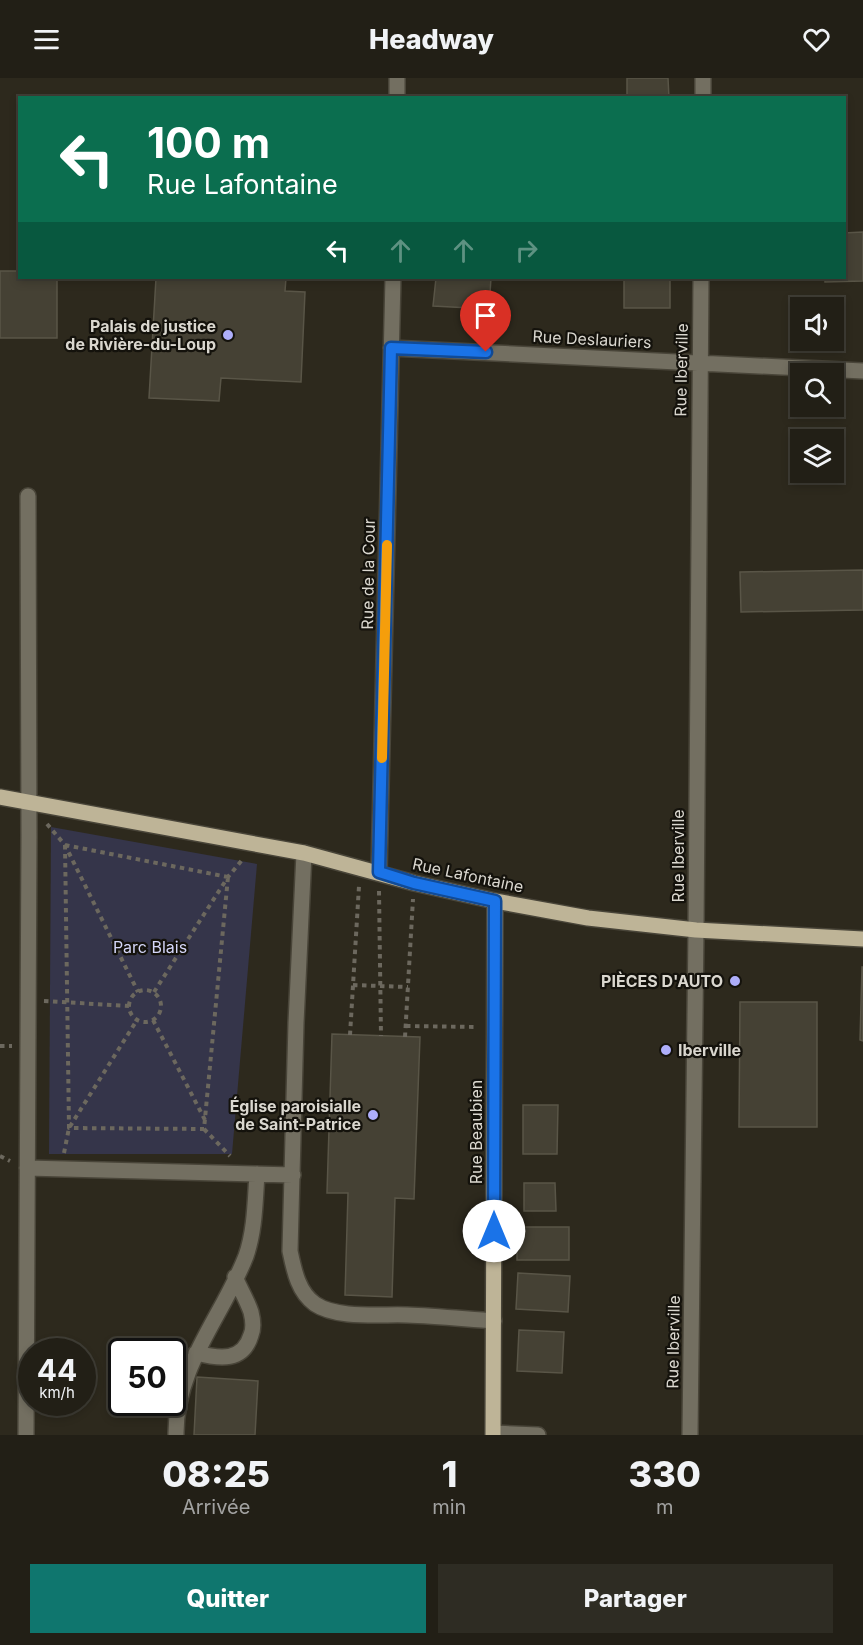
<!DOCTYPE html>
<html lang="fr">
<meta charset="utf-8">
<style>
body{margin:0;font-family:Inter,sans-serif;background:#2e2c23;color:#f1f3f6;height:100vh;display:flex;flex-direction:column;font-size:22px;white-space:nowrap}
*{box-sizing:border-box;margin:0}
p{font-size:20px;color:#a2a2a1}
.icon{flex:none;width:33px;height:33px;fill:none;stroke:currentColor;stroke-width:2;stroke-linecap:round;stroke-linejoin:round}
.map{position:relative;height:1357px;overflow:hidden}
.drawer{display:flex;flex-direction:column;background:#221f16;flex:1}
.drawer>*{flex:none}
.hud{position:absolute;left:18px;top:18px;width:828px;height:183px;border-radius:0px;box-shadow:0 3px 9px #0003,0 0 0 2px #3f3d35;background:#0b6e4f;color:#fff;overflow:hidden}
.controls{position:absolute;left:790px;top:219px;display:grid;gap:12px}
.controls a{display:grid;place-items:center;width:54px;height:54px;border-radius:0px;background:#221f16;box-shadow:0 3px 9px #0003,0 0 0 2px #3f3d35;font-size:30px}
.speed{position:absolute;left:18px;top:1260px;display:flex;gap:12px;font-size:30px;font-weight:700;text-align:center}
.speed>*{display:grid;place-content:center;width:78px;height:78px;border-radius:50%;background:#221f16;box-shadow:0 3px 9px #0003,0 0 0 2px #3f3d35;line-height:1}
.speed small{font-size:15px;font-weight:400}
.speed .limit{border:3px solid #111;border-radius:9px;background:#fff;color:#111}
.pin{position:absolute;display:grid;place-items:center;width:51px;height:51px;color:#fff;margin:-62px -26px;border-radius:50% 50% 50% 0;rotate:-45deg;box-shadow:0 0 6px #0007}
.pin .icon{rotate:45deg}
.me{position:absolute;width:66px;margin:-33px;rotate:0deg;stroke-linejoin:round;filter:drop-shadow(0 0 4px #0008)}
.turn{display:flex;align-items:center;gap:21px;height:126px;padding:0 30px;font-size:27px}
.turn .icon{width:78px;height:78px;stroke-width:2.5}
.turn b{display:block;font-size:42px;line-height:51px}
.lanes{display:flex;align-items:center;height:57px;padding:0 30px;background:#0003;justify-content:center;gap:30px;direction:ltr}
.lanes .off{opacity:.35}
.eta{display:flex;justify-content:space-evenly;align-items:center;height:102px;text-align:center}
.eta b{font-size:36px;font-weight:800;line-height:42px}
.primary-button{display:flex;gap:12px;margin-top:auto;padding:12px 30px}
.primary-button a{flex:1;height:69px;border-radius:0px;background:#0f766e;color:#fff;font-size:24px;font-weight:800;line-height:69px;text-align:center}
.primary-button a+a{background:#2e2c23;color:#f1f3f6}
header{display:flex;justify-content:space-between;align-items:center;height:78px;padding:0 30px;background:#221f16;font-size:27px;font-weight:800}
.map>svg:first-child{display:block}
</style>
<header><svg class="icon" aria-label="menu" viewBox="0 0 24 24"><path d="M4 6h16M4 12h16M4 18h16"/></svg>Headway<svg class="icon" aria-label="heart" viewBox="0 0 24 24"><path d="M12 20l-8-8c-3-5 5-10 8-4 3-6 11-1 8 4z"/></svg></header>
<div class="map">
<svg width="863" height="1357" viewBox="0 0 863 1357">
<rect width="100%" height="100%" fill="#2d291d"/>
<path fill="#35354a" d="M51,749L257,786L232,1076H49Z"/>
<path fill="#454134" stroke="#595547" stroke-width="1.5" d="M627,0H668L669,20H627Z
M863,154V203L825,204V200H844V155Z
M0,193H20V200H57V260H0Z
M156,200H286L285,213L305,214L301,304L221,300L219,323L149,320Z
M436,200H491L489,231L433,228Z
M624,200H670V230H624Z
M863,492V532L741,534L740,494Z
M862,889H863V963L860,962Z
M740,924H817V1049H739Z
M332,956L420,959L414,1121L395,1120L392,1219L345,1217L348,1115H327Z
M523,1027H558L557,1076H523Z
M524,1105H555L556,1133H524Z
M517,1149H569V1182H517Z
M518,1195L570,1198L568,1234L516,1231Z
M519,1252L564,1254L562,1295L517,1293Z
M197,1299L258,1303L255,1357H194Z"/>
<g fill="none" stroke-linecap="round" stroke-linejoin="round">
<g stroke="#494539" stroke-width="18">
<path id="minor" d="M397,20V0
M703,20V0
M391,270L863,293
M304,775L296,945L290,1173C294,1192 298,1214 315,1226C337,1241 381,1236 407,1237C436,1238 465,1241 494,1243
M379,794L393,200
M27,1090L293,1097
M196,1275C220,1281 243,1284 251,1257C254,1250 253,1242 251,1234C247,1222 240,1211 235,1199
M494,1355L538,1357
M26,1357L29,759L28,418
M176,1357C175,1289 223,1238 246,1178C255,1152 255,1124 257,1096
M690,1357L696,852L701,200"/>
</g>
<g stroke="#494539" stroke-width="18">
<path id="major" d="M0,719L304,775L414,805L495,823L588,840L696,852L863,861
M493,1357L495,823"/>
</g>
<path stroke="#6c685e" stroke-width="4" stroke-dasharray="4.5 4.5" stroke-linecap="butt" d="M47,746L65,767L138,914
M65,767L69,1050L204,1051L228,799
M65,767L228,799
M379,813L381,958
M353,907L408,909
M129 928a16 16 0 1 1 32 0a16 16 0 1 1-32 0Z
M154,914L228,799L242,782
M44,923L129,928
M153,942L205,1042
M406,948L478,949
M350,957L359,808
M405,959L413,821
M0,968H12
M204,1051L230,1078
M64,1075L69,1050L137,942
M0,1078L10,1083"/>
<use href="#minor" stroke="#736f61" stroke-width="15"/>
<use href="#major" stroke="#beb497" stroke-width="15"/>
</g>
<g fill="none" stroke-linecap="round" stroke-linejoin="round">
<g stroke="#114b97" stroke-width="15">
<path id="route" d="M486,274L391,270L379,794L414,805L495,823L494,1153"/>
</g>
<use href="#route" stroke="#1a73e8" stroke-width="10"/>
<path stroke="#f59e0b" stroke-width="10" d="M382,680L387,467"/>
</g>
<g fill="#aeaefa" stroke="#14120c" stroke-width="2">
<circle cx="228" cy="257" r="6"/>
<circle cx="735" cy="903" r="6"/>
<circle cx="666" cy="972" r="6"/>
<circle cx="373" cy="1037" r="6"/>
</g>
<g text-anchor="middle" dominant-baseline="central" stroke-width="4.5" stroke-linejoin="round" paint-order="stroke">
<g font-size="16" font-weight="bold" fill="#dad7cf" stroke="#14120c" text-anchor="end">
<text x="216" y="248">Palais de justice<tspan x="216" dy="18">de Rivière-du-Loup</tspan></text>
<text x="723" y="903">PIÈCES D'AUTO</text>
<text x="678" y="972" text-anchor="start">Iberville</text>
<text x="361" y="1028">Église paroisialle<tspan x="361" dy="18">de Saint-Patrice</tspan></text>
</g>
<g font-size="16" fill="#dad7cf" stroke="#14120c">
<text transform="translate(592 261) rotate(3)">Rue Deslauriers</text>
<text transform="translate(681 292) rotate(-89)">Rue Iberville</text>
<text transform="translate(368 496) rotate(-89)">Rue de la Cour</text>
<text transform="translate(678 778) rotate(-90)">Rue Iberville</text>
<text transform="translate(468 797) rotate(12)">Rue Lafontaine</text>
<text transform="translate(476 1054) rotate(-90)">Rue Beaubien</text>
<text transform="translate(673 1264) rotate(-89)">Rue Iberville</text>
</g>
<g font-size="16" fill="#d5d7f9" stroke="#14120c">
<text x="150" y="869">Parc Blais</text>
</g>
</g>
</svg>
<div class="controls">
<a><svg class="icon" aria-label="sound" viewBox="0 0 24 24"><path d="M4 9h4l5-4v14l-5-4H4zM17 9q2 3 0 6"/></svg></a>
<a><svg class="icon" aria-label="search" viewBox="0 0 24 24"><circle cx="10" cy="10" r="6"/><path d="M15 15l6 6"/></svg></a>
<a><svg class="icon" aria-label="layers" viewBox="0 0 24 24"><path d="M12 4l9 5-9 5-9-5zM3 14l9 5 9-5"/></svg></a>
</div>
<div class="speed"><div>44<small>km/h</small></div><div class="limit">50</div></div>
<div class="pin" style="left:486px;top:274px;background:#d93025"><svg class="icon" aria-label="arrive" viewBox="0 0 24 24"><path d="M6 21V4h12l-3 4 3 4H6"/></svg></div>
<svg class="me" style="left:494px;top:1153px" viewBox="-20 -20 40 40"><circle r="19" fill="#fff"/><path d="M0-13L10 11 0 6-10 11z" fill="#1a73e8"/></svg>
<div class="hud">
<div class="turn"><svg class="icon" aria-label="left" viewBox="0 0 24 24"><path d="M17 20v-9H6M10 6l-5 5 5 5"/></svg><div><b>100 m</b>Rue Lafontaine</div></div>
<div class="lanes"><svg class="icon" aria-label="left" viewBox="0 0 24 24"><path d="M17 20v-9H6M10 6l-5 5 5 5"/></svg><svg class="icon off" aria-label="ahead" viewBox="0 0 24 24"><path d="M12 20V5M6 11l6-6 6 6"/></svg><svg class="icon off" aria-label="ahead" viewBox="0 0 24 24"><path d="M12 20V5M6 11l6-6 6 6"/></svg><svg class="icon off" aria-label="right" viewBox="0 0 24 24"><path d="M7 20v-9h11M14 6l5 5-5 5"/></svg></div>
</div>
</div>
<section class="drawer">
<div class="eta">
<div><b>08:25</b><p>Arrivée</p></div>
<div><b>1</b><p>min</p></div>
<div><b>330</b><p>m</p></div>
</div>
<div class="primary-button"><a>Quitter</a><a>Partager</a></div>
</section>
